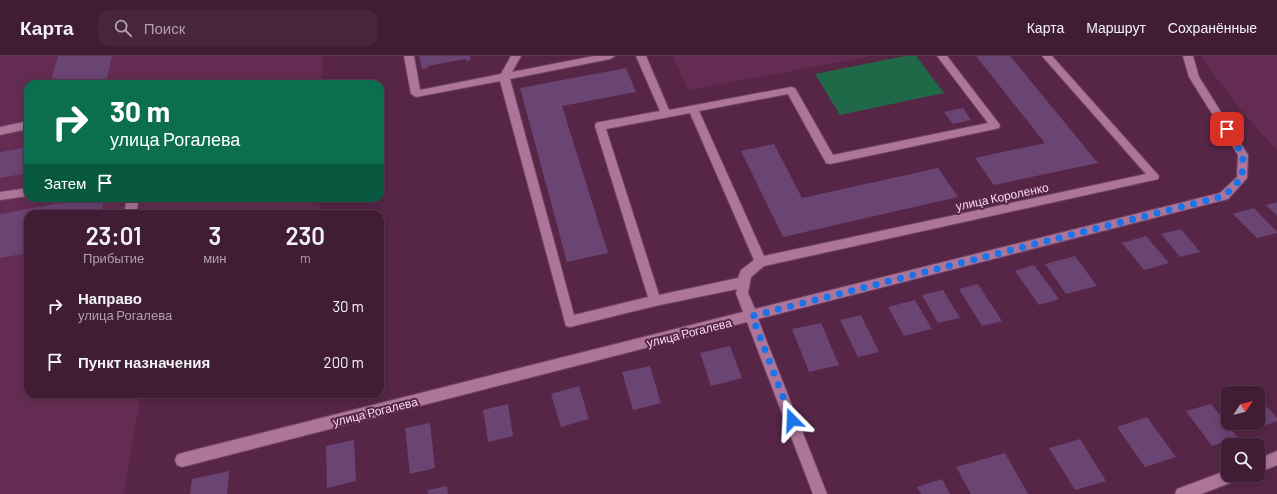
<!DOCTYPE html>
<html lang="ru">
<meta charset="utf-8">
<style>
body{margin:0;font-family:Barlow,sans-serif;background:#48253d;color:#f1f3f6;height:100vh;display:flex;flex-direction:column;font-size:15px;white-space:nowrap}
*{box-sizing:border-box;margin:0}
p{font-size:13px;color:#aea1ad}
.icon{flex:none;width:22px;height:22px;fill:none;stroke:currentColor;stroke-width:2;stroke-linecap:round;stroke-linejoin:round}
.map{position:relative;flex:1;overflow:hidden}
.drawer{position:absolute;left:24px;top:154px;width:360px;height:188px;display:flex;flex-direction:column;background:#411c35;border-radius:12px;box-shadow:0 2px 10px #0003,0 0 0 1px #5a3a50}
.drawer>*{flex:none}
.top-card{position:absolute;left:24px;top:24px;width:360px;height:122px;border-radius:12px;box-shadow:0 2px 10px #0003,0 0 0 1px #5a3a50;background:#0b6e4f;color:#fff;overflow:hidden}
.needle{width:26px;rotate:54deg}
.buttons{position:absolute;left:1221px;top:330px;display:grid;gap:8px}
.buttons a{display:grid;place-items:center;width:44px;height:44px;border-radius:8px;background:#411c35;box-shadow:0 2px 10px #0003,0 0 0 1px #5a3a50;font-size:20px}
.pin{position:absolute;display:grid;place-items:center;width:34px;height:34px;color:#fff;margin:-17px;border-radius:8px;box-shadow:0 2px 6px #0006}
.me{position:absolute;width:44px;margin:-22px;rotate:339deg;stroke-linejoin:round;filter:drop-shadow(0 0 3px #0008)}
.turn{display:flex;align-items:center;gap:14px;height:84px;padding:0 20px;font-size:18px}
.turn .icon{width:52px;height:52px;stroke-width:2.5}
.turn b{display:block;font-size:28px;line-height:34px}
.then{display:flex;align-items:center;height:38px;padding:0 20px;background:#0003;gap:8px;font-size:15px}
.eta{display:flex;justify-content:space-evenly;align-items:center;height:68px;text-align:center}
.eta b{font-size:24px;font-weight:600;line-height:28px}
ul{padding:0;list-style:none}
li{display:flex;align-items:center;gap:12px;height:56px;padding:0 20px}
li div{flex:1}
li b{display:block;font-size:15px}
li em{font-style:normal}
header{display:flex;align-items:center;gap:24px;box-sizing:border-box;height:56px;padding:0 20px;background:#411c35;border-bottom:1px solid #5a3a50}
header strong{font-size:19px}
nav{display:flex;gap:22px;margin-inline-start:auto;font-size:14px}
.search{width:280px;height:36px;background:#48253d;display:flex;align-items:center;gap:10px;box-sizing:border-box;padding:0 14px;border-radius:12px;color:#aea1ad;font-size:15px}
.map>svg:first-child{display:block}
</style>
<header>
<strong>Карта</strong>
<div class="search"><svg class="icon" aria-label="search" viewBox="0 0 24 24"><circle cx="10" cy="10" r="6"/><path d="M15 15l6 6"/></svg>Поиск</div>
<nav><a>Карта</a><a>Маршрут</a><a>Сохранённые</a></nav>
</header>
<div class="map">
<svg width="1277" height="438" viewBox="0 0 1277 438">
<rect width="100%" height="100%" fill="#572647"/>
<path fill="#642c52" d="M0,0H323L322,28H28V142H320L319,158H28V338H141L124,438H0Z
M673,0H866L867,1L688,34Z
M1200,0H1277V94L1242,56Z"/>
<path fill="#1f6949" d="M905,0H916L944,37L840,59L815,18Z"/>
<path fill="#6a4472" d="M58,0H112L106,26L95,28H50Z
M419,0H470L471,4L466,5V3L428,10V12L422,13Z
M976,0H1010L1098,107L994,129L975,102L1045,87Z
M626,12L636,36L562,50L608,197L567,206L520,32Z
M963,52L971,64L953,68L944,56Z
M774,88L802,142L938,112L958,141L783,181L741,95Z
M28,91V117L0,122V96Z
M88,142H104L101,158H28V197L0,202V158Z
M1277,146V160L1266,149Z
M1254,152L1277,176V177L1257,182L1233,158Z
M1181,173L1200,196L1180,201L1161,178Z
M1146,180L1169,207L1144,214L1122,187Z
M1075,200L1097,230L1066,238L1045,208Z
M1034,209L1059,243L1039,249L1015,215Z
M978,228L1002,265L982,270L959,233Z
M943,234L960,262L938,267L922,239Z
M915,244L932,273L904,280L888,251Z
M861,259L879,296L858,301L840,264Z
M821,267L839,309L809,316L792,273Z
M730,290L742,322L711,330L700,297Z
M650,310L661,347L633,354L622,316Z
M579,330L589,363L561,371L551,338Z
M1250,331L1255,337H1234Z
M1258,341L1277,362V365L1251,375L1244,367H1258Z
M508,348L513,380L488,386L483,354Z
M1211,348L1238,382L1212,390L1186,355Z
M1147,361L1176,401L1145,411L1117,371Z
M430,367L435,412L410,418L405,372Z
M1080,383L1106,425L1075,434L1049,392Z
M354,384L356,425L327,432L326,390Z
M1005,397L1028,438H971L956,411Z
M229,415L227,438H190L192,423Z
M942,423L950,438H921L917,431Z
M447,430L448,438H428V434Z"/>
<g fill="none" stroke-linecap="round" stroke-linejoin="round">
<g stroke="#6f4563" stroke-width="2">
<path id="minor" d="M404,0H414L420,34L501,18L511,0H521L512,16L594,0H615L610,3L510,23L574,259L648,241L595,70L596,67L600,66L660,55L636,0H646L669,54L791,31L795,32L833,99L988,67L937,0H947L1000,69L999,72L995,73L830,108L826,107L788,38L699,55L764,200L1146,118L1042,0H1052L1159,120L1158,123L1154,124L764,210L751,221L748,237L755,253L1220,137L1237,121L1238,99L1189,21L1183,0H1193L1199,21L1248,99L1247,122L1228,143L1224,144L758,263L827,438H813L747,266L182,411L177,409L175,404L177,399L182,397L743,256L736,237L737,233L655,250L570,271L566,270L500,25L416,41L411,38ZM690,57L754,204L741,214L738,222L659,239L606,73Z
M28,65V73L0,79V71Z
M28,132V140L0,144V136Z
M127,142H139L136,158H124Z
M1277,395V409L1258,417V403Z
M1228,414V419H1240L1238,424L1201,438H1175L1177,433Z"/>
</g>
<use href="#minor" fill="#ad7599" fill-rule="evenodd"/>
</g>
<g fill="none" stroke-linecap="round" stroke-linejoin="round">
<path stroke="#1a73e8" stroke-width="7" stroke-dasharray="0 12.6" d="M792,364L752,260L1224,140L1242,122L1243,99L1227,73"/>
</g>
<g text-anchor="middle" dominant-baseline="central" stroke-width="4" stroke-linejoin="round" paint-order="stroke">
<g font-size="12" fill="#f9daed" stroke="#572647">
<text transform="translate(1002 140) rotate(-12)">улица Короленко</text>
<text transform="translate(689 276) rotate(-14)">улица Рогалева</text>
<text transform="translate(375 355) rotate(-14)">улица Рогалева</text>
</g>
</g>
</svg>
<div class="buttons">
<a><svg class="needle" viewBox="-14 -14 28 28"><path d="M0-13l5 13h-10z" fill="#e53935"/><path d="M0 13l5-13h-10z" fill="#aea1ad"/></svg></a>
<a><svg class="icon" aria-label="search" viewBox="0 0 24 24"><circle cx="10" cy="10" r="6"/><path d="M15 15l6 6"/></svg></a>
</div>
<div class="pin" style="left:1227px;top:73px;background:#d93025"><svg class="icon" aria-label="arrive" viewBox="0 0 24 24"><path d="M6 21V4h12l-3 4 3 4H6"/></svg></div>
<svg class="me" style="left:792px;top:364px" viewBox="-20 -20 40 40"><path d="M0-17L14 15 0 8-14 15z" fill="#1a73e8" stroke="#fff" stroke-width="4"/></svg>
<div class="top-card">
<div class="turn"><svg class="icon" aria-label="right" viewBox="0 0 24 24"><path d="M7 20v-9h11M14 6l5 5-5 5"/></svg><div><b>30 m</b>улица Рогалева</div></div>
<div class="then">Затем<svg class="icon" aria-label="arrive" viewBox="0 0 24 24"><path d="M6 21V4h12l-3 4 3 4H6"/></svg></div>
</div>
<section class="drawer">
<div class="eta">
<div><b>23:01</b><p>Прибытие</p></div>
<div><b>3</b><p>мин</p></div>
<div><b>230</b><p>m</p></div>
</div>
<ul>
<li><svg class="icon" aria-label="right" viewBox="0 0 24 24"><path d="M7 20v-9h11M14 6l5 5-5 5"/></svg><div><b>Направо</b><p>улица Рогалева</p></div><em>30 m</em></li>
<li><svg class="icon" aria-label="arrive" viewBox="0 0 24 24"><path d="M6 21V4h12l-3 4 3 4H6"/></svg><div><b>Пункт назначения</b></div><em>200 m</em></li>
</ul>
</section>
</div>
